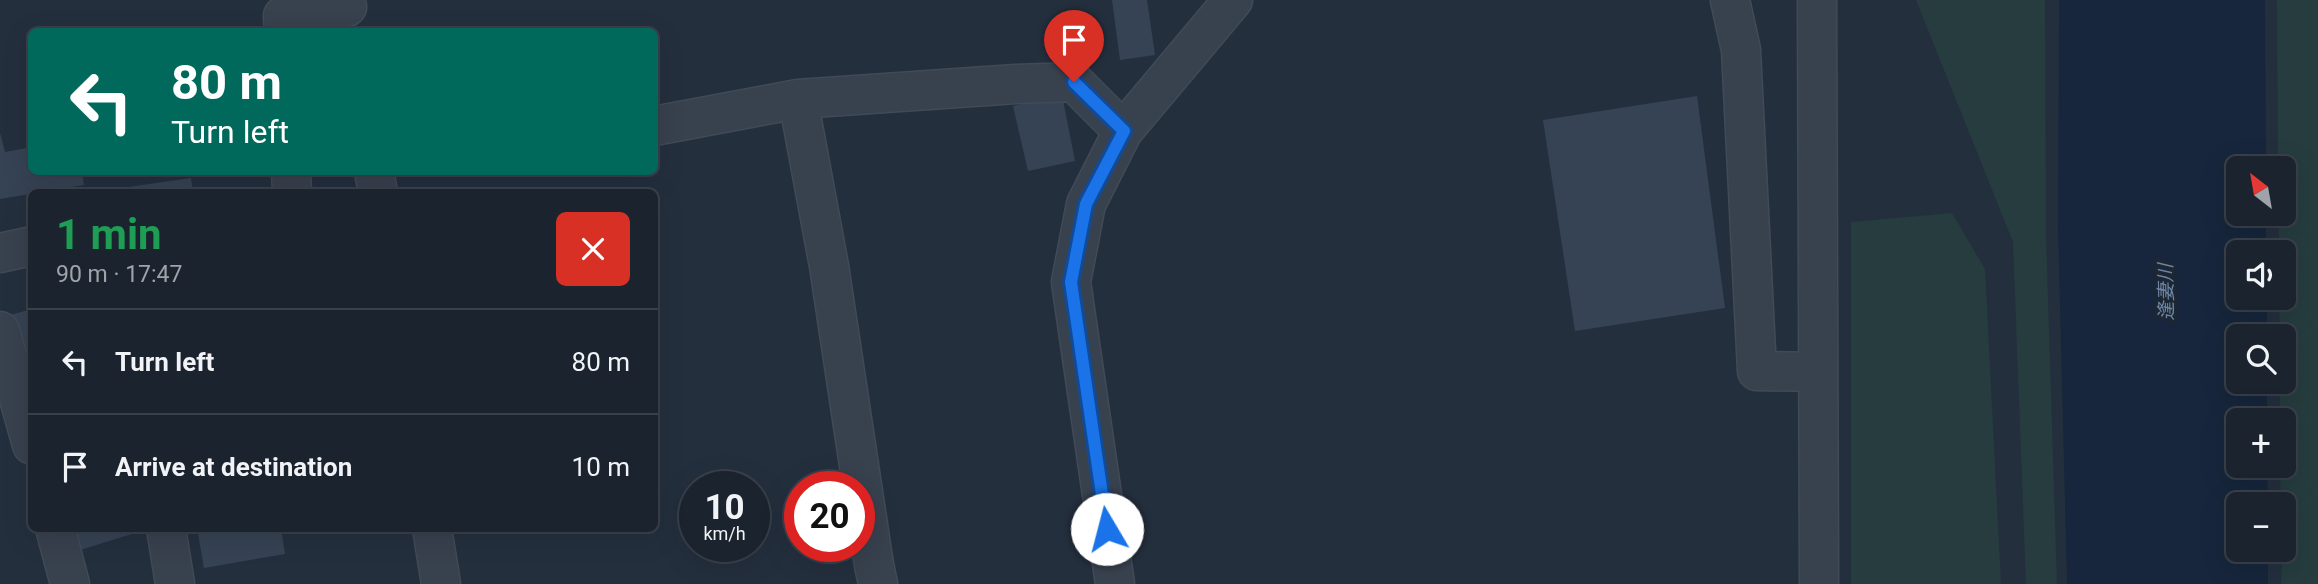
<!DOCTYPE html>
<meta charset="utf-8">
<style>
body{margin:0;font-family:Roboto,"Noto Sans JP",sans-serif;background:#282f3a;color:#f1f3f6;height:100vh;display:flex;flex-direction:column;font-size:26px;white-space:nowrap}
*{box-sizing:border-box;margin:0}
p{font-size:23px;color:#a0a4aa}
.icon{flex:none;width:38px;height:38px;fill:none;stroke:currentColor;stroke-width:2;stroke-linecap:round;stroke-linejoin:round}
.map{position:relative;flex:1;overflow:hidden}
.side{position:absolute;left:28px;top:189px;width:630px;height:343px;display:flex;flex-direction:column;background:#1b232e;border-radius:10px;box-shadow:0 7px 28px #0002,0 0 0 2px #39404a}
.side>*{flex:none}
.hud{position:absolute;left:28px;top:28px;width:630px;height:147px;border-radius:10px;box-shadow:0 7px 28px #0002,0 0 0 2px #39404a;background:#00695c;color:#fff;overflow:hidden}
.needle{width:46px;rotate:329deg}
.controls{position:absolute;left:2226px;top:156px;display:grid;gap:14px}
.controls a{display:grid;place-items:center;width:70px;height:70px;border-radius:10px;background:#1b232e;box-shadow:0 7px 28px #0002,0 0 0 2px #39404a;font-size:35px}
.speed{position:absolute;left:679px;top:471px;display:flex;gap:14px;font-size:35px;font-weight:700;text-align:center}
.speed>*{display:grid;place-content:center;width:91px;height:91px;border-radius:50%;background:#1b232e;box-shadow:0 7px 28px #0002,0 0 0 2px #39404a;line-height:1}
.speed small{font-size:18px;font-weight:400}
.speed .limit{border:10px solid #d22;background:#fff;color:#111}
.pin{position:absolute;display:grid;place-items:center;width:60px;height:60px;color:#fff;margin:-72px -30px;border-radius:50% 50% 50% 0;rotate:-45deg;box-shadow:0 0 7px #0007}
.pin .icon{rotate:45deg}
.me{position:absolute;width:77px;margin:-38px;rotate:352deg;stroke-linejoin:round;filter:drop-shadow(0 0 5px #0008)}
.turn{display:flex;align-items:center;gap:24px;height:147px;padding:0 28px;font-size:32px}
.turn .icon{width:91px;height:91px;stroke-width:2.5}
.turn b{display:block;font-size:49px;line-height:60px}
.round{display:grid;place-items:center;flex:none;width:74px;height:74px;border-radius:10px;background:#282f3a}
.overview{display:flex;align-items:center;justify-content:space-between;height:119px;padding:0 28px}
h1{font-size:42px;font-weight:700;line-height:52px;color:#1e9e55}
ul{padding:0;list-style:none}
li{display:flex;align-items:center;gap:21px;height:105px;padding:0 28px;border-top:2px solid #39404a}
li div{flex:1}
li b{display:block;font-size:26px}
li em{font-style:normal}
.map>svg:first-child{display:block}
</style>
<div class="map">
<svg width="2318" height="584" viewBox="0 0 2318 584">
<rect width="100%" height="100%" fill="#242f3e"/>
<path fill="#263c3f" d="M1916,0H2045L2046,238L2057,584H2026L2013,242Z
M2277,0H2318V584H2281L2284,504H2281L2280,466H2284V420H2280V382H2284V336H2280L2279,298H2284V252H2279V214H2284V168H2278Z
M1952,213L1985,269L2001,584H1851V222Z"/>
<path fill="#17263c" d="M2059,0H2265L2266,168H2238V214H2266V252H2238V298H2267V336H2238V382H2267V420H2238V466H2267L2268,504H2238V550H2268V584H2067L2058,227Z"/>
<path fill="#364354" d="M1112,0H1147L1155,55L1120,60Z
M1062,95L1075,161L1028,171L1013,106Z
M1697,96L1725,308L1575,331L1543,120Z
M0,133L5,152L32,147V172H82L84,185L0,199Z
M191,178L193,192H129L128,187Z
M32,309V345L16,349L6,316Z
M70,528H148V529L77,551Z
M197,528H281L285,554L204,568Z"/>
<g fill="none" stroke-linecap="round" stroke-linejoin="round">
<g stroke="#414a57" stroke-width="41">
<path id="minor" d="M1730,0L1741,50L1757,371L1818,372
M1817,0L1819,584
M284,32L283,16L347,7
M654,126L798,99
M291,172L292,192
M374,172L378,192
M0,253L32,246
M0,331L32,445
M55,528L70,584
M166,528L175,584
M432,528L441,584
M878,584L874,565L829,266L798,99L1016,84L1074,82L1123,131
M1115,584L1071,282L1086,204L1123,131L1233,0"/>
</g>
<use href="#minor" stroke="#38414e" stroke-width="38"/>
</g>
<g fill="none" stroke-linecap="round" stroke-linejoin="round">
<g stroke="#114b97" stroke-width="18">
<path id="route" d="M1074,82L1124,131L1086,204L1071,282L1107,529"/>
</g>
<use href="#route" stroke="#1a73e8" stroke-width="12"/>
</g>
<g text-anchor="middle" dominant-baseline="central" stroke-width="7" stroke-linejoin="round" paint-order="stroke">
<g font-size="19" font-style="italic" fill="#6d86a8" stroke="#1d2633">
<text transform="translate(2166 292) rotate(-91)">逢妻川</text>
</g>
</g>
</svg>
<div class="controls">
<a><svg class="needle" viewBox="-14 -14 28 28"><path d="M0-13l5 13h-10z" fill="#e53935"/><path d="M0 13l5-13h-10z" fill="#a0a4aa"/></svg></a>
<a><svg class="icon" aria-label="sound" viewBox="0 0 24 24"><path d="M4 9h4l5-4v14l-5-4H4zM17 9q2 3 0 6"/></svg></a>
<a><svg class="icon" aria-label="search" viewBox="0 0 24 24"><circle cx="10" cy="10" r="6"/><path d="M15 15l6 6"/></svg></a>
<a>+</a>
<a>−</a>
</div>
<div class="speed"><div>10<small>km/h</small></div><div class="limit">20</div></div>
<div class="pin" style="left:1074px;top:82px;background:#d93025"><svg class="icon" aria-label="arrive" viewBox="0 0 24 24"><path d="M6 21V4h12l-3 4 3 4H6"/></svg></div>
<svg class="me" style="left:1107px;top:529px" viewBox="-20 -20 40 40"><circle r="19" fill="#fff"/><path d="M0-13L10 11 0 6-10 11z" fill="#1a73e8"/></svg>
<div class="hud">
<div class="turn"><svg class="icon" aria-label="left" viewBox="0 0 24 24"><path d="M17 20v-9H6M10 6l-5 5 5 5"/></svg><div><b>80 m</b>Turn left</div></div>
</div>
<section class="side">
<div class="overview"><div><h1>1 min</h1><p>90 m · 17:47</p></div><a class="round" style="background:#d93025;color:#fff"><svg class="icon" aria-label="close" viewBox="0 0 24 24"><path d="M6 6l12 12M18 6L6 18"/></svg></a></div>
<ul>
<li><svg class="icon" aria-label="left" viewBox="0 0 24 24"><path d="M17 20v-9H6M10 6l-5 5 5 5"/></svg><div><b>Turn left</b></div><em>80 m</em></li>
<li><svg class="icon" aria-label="arrive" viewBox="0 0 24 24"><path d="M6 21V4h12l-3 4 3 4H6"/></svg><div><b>Arrive at destination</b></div><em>10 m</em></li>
</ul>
</section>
</div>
